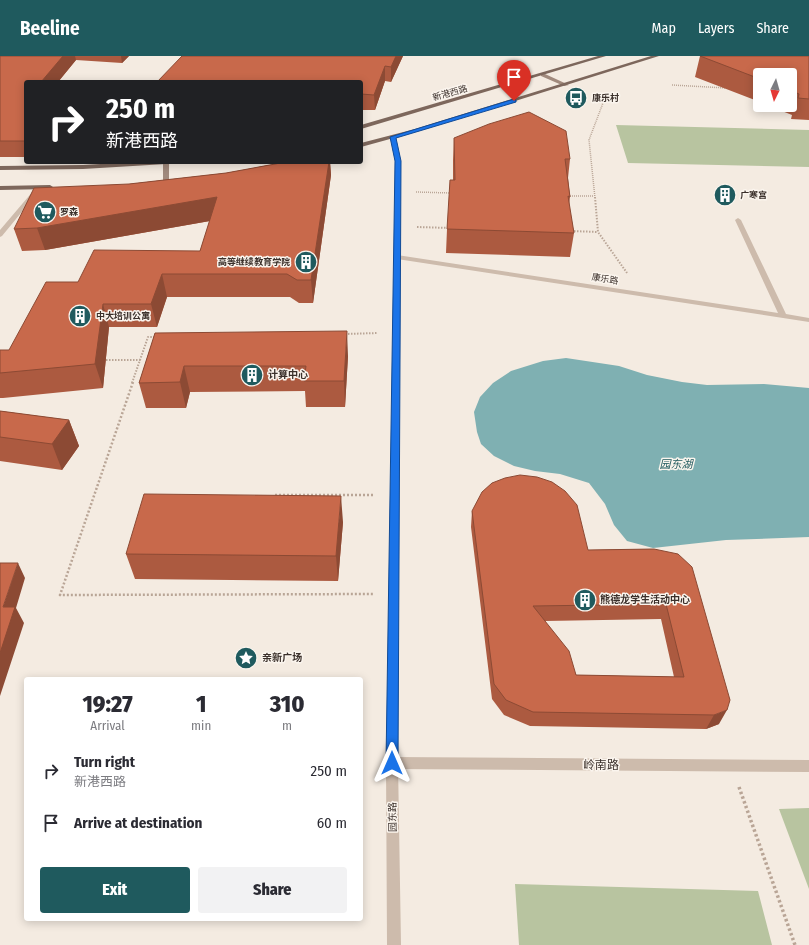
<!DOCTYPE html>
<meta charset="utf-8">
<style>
body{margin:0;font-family:"Fira Sans Condensed","Noto Sans SC",sans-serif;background:#f2f2f3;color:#2b2b33;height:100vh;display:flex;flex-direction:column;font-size:15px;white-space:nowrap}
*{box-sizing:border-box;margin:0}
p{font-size:13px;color:#7c7c81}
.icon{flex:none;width:22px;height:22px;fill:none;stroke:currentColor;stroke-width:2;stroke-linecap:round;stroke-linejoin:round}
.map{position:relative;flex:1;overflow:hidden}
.details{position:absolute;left:24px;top:621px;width:339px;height:244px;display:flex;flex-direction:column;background:#fff;border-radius:4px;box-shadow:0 2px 10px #0003}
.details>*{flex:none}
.guide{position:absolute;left:24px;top:24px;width:339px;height:84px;border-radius:4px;box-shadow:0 2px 10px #0003;background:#202124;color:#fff;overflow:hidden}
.needle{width:26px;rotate:185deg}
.tools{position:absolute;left:753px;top:12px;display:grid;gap:8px}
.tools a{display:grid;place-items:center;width:44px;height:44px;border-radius:4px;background:#fff;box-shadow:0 2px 10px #0003;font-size:20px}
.pin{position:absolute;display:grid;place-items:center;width:34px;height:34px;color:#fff;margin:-41px -17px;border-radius:50% 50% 50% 0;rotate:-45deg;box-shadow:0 0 4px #0007}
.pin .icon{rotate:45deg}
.me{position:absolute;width:44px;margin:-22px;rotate:0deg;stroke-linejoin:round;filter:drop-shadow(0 0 3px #0008)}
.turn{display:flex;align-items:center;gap:14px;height:84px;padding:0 16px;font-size:18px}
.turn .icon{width:52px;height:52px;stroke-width:2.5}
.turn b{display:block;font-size:28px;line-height:34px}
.eta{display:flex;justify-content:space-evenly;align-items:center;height:68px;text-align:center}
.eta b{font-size:24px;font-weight:800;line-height:28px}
.button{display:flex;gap:8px;margin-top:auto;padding:8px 16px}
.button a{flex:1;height:46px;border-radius:4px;background:#1f5a5e;color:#fff;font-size:16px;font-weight:800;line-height:46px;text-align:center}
.button a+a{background:#f2f2f3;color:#2b2b33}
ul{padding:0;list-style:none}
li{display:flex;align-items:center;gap:12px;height:52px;padding:0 16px}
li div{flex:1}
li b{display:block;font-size:15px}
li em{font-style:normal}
header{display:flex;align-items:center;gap:24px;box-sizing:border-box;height:56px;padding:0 20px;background:#1f5a5e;color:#fff}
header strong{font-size:19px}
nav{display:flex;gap:22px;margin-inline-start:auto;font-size:14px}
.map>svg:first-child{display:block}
</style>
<header>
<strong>Beeline</strong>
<nav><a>Map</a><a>Layers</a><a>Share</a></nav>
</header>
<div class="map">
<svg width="809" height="889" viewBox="0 0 809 889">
<rect width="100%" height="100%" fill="#f4ebe1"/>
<path fill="#b8c4a0" d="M616,69L809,74V111L628,107Z
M809,752V833L779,753Z
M515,828L758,835L772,889H519Z"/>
<path fill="#7fb0b2" d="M566,302L619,310L647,319L682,326L707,329L764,328L809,332V481L726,484L653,492L627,485L614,469L605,448L589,427L560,418L535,415L514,410L494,400L481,388L477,376L474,356L480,341L493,327L511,315L543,305Z"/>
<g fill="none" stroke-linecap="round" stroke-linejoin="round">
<path stroke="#b9a596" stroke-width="1.5" stroke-dasharray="1 1" stroke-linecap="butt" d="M672,29L726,32
M416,136L451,137
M568,140H594
M595,142L589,84L606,39"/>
<path stroke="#b9a596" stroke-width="2" stroke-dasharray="1.5 1.5" stroke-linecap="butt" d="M595,141L598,176L627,217
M417,171L450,172
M571,175L598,176
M345,278L378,277
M103,304H140
M132,327L148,281H156"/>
<path stroke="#b9a596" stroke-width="2.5" stroke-dasharray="2 2" stroke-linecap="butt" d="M133,326L60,539L373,538
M275,439H374"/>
<path stroke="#b9a596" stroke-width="3.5" stroke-dasharray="2.5 2.5" stroke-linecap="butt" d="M739,731L795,889"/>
<path fill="#cdbbac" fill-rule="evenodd" d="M738,162L741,164L786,258L809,262V266L397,203L393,201L397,199L778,257L735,164Z
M392,701L809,704V716L392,713L387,711L386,707L387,703Z"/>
<path fill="#cdbbac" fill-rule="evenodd" d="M393,79L396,81L401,105L398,707L401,889H387L386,707L395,105L390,81Z
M34,134L39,135L2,180L0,181V174Z"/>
<path fill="#a18a7d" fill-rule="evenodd" d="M541,18H545L569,29L564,30L541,20Z
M163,106H169V126L166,128L163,126Z"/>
<path fill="#7d675c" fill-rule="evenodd" d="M598,0H606L361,73V69Z
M651,0H659L419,75L361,91V87L415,73Z
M135,106H169L166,108L83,113L0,114V110L83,109Z
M0,130L50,129L53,131L50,133L0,134Z"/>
</g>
<path fill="#ac5a40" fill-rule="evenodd" d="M0,0H129L122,7L76,4L58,26H26V101H0Z
M182,0H403L391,26L385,25L375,54H361V26Z
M700,0H809V64L791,63L792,59L767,49H790V19H760V46L695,21Z
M454,82L570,103L568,122L570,141L569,149L574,177L570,201L446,197L447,173L453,124V104Z
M286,106H330L331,119L313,247H299L290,241H167L157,271H109L103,332L3,342H0V294H9L78,226L200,195L210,165L45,194L22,195L14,173L129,128L226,117Z
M155,277L348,300L345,351H306L305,335L190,336L186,352H146L139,327Z
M0,355L69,364L79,390L62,414L0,405Z
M472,455L588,494L654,493L719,668L706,673L530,670L504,659L492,643L471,471ZM661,563L674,621L576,619L545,565Z
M343,466L338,525L135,523L126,498Z"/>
<path fill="#8c4a34" d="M63,0H75L76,4L58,26H41Z
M121,0H129L122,7Z
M396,0H403L391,26V11Z
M385,10V25L375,54L374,39Z
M329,106H330L331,119L313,247L311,224Z
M217,141L221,163L45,194L37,172Z
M162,218L167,241L157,271L151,248Z
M103,248L109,271L103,332L95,308Z
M347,275L348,300L345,351L344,325Z
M184,310L190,336L186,352L180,326Z
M69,364L79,390L62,414L52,388Z
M341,440L343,466L338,525L336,500Z
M18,507L25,522L16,552L24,567L0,640V597L3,551Z
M727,654L719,668L706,673L714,659Z"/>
<path fill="#c8694b" stroke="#8c4a34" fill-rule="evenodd" d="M0,0H63L41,26H26V85H0Z
M182,0H396L391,11L385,10L374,39L361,38V26H157Z
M700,0H809V43L798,42L799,38L790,34V19H760V23Z
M529,56L566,75L570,103H565L570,141L568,140L574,177L447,173L450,124H455L454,82L489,68Z
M286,106H329L311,224H297L287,218H162L151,248H103L95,308L0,317V294H9L46,226H78L94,194L200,195L217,141L37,172L14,173L34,132L129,128L226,117Z
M347,275L344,325H304L306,310H184L180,326L139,327L155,277Z
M0,355L69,364L52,388L0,381Z
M520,419L537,421L552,426L565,435L577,449L588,494L654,493L678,498L692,511L730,644L727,654L714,659L533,656L506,644L494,628L472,455L482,436L492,427L505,422ZM666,548L684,621L576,619L569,595L533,550Z
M144,438L341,440L336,500L126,498Z
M0,507H18L3,551H15L0,597Z"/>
<path fill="#1a73e8" stroke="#114b97" d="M514,43L516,44V46L396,82L401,105L398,707L396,711L392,713L388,711L386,707L395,105L390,81Z"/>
<defs>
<g id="bus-disc" transform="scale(1.15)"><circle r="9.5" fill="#1f5a5e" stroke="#fbf5ee"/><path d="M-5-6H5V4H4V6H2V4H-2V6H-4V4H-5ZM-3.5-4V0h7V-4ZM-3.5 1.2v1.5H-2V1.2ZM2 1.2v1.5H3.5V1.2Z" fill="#fff"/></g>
<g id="building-disc" transform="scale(1.15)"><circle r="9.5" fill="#1f5a5e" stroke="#fbf5ee"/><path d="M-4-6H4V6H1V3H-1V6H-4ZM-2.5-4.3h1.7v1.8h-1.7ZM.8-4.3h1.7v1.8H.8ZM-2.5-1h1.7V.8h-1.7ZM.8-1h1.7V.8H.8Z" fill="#fff"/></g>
<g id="supermarket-disc" transform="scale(1.15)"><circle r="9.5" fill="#1f5a5e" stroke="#fbf5ee"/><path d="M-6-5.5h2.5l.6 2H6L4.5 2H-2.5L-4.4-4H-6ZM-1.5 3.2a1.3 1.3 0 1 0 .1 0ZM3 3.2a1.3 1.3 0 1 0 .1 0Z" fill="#fff"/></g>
<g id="sight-disc" transform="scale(1.15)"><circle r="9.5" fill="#1f5a5e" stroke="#fbf5ee"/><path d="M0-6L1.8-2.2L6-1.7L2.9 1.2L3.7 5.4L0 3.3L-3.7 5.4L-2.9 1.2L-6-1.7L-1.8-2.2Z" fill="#fff"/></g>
</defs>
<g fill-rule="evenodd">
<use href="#bus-disc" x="576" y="42"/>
<use href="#building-disc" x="725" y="139"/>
<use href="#supermarket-disc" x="45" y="156"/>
<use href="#building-disc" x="306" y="206"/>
<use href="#building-disc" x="80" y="260"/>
<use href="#building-disc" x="252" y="319"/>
<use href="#building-disc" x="585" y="544"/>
<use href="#sight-disc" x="246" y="602"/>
</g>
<g text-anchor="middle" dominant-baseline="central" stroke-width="3" stroke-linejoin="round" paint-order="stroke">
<g font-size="9" fill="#3b302b" stroke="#fbf5ee">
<text transform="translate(450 37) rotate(-16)">新港西路</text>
<text transform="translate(605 223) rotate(9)">康乐路</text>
</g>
<g font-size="9" font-weight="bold" fill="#3b302b" stroke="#fbf5ee" text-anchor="start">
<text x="592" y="42">康乐村</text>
<text x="740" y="139">广寒宫</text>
<text x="60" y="156">罗森</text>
<text x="290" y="206" text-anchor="end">高等继续教育学院</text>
<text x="96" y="260">中大培训公寓</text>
</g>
<g font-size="10" font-weight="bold" fill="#3b302b" stroke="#fbf5ee" text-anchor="start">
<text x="268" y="319">计算中心</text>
<text x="600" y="544">熊德龙学生活动中心</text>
<text x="262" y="602">亲新广场</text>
</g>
<g font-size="10" fill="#3b302b" stroke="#fbf5ee">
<text transform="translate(393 761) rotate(-91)">园东路</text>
</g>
<g font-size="11" font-style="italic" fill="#1f5a5e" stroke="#fbf5ee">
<text x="676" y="408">园东湖</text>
</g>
<g font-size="12" fill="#3b302b" stroke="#fbf5ee">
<text x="601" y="709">岭南路</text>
</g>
</g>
</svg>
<div class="tools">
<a><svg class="needle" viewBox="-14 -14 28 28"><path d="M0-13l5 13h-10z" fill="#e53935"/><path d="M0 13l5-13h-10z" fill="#7c7c81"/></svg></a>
</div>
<div class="pin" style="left:514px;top:45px;background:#d93025"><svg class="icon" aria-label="arrive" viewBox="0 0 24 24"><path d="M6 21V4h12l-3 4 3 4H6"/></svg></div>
<svg class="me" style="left:392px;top:707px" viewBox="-20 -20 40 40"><path d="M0-17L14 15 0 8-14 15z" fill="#1a73e8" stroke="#fff" stroke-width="4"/></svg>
<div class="guide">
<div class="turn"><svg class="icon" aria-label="right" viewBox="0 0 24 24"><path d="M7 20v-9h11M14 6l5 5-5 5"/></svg><div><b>250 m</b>新港西路</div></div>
</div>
<section class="details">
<div class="eta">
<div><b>19:27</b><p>Arrival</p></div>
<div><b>1</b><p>min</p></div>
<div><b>310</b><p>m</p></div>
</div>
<ul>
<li><svg class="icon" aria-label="right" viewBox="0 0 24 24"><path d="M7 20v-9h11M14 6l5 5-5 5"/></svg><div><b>Turn right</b><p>新港西路</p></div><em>250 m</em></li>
<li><svg class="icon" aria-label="arrive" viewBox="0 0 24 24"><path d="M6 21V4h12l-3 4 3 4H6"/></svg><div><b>Arrive at destination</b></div><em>60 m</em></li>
</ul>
<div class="button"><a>Exit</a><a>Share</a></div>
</section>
</div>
